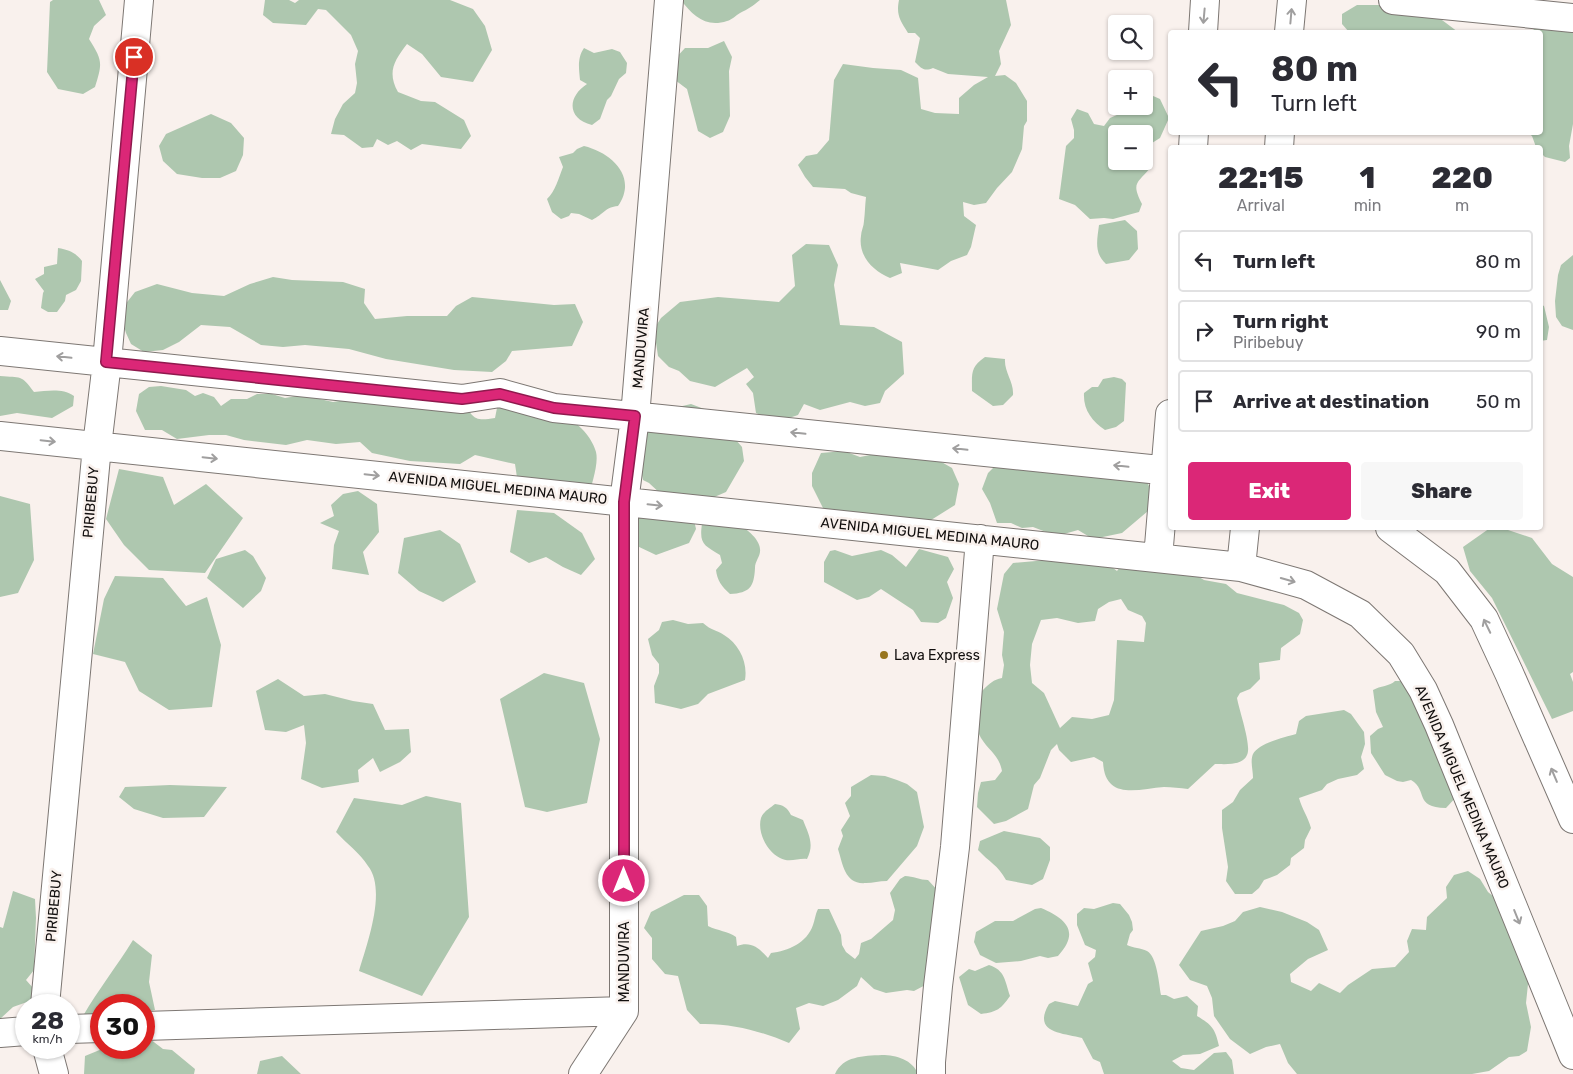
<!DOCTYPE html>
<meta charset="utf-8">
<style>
body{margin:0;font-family:Rubik,sans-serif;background:#f7f7f7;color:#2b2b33;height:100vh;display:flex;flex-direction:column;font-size:19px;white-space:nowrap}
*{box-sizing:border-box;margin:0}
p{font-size:16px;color:#7c7c81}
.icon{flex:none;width:28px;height:28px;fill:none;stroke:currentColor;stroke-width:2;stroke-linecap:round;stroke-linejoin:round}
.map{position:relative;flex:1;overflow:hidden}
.sheet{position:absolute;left:1168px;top:145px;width:375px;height:385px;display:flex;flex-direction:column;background:#fff;border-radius:5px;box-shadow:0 1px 4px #0004}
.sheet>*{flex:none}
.hud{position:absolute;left:1168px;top:30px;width:375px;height:105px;border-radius:5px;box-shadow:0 1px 4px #0004;background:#fff;color:#2b2b33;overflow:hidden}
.buttons{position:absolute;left:1108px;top:15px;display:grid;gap:10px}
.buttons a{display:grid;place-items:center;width:45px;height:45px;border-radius:5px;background:#fff;box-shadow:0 1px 4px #0004;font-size:25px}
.speed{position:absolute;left:15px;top:994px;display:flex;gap:10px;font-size:25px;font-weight:700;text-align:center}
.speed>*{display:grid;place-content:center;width:65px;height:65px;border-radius:50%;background:#fff;box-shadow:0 1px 4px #0004;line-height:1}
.speed small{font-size:12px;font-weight:400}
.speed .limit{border:8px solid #d22;background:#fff;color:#111}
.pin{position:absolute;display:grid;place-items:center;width:42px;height:42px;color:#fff;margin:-21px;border:2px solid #fff;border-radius:50%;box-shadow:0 1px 5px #0007}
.me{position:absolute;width:55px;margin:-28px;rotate:0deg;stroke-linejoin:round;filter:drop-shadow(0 0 4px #0008)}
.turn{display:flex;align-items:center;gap:18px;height:105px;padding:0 20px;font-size:22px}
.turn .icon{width:65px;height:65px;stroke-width:2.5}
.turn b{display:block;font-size:35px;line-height:42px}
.eta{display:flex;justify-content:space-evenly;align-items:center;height:85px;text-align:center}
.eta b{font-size:30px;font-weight:800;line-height:35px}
.action{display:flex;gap:10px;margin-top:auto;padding:10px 20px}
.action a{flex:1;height:58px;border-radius:5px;background:#db2777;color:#fff;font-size:20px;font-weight:800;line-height:58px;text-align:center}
.action a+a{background:#f7f7f7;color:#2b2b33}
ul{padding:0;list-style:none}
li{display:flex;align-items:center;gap:15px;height:62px;margin:0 10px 8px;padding:0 10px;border:2px solid #e1e1e2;border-radius:5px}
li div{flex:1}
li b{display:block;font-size:19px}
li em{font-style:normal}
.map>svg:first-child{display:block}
</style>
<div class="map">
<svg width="1573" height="1074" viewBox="0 0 1573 1074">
<rect width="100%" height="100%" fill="#f9f1ed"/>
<path fill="#aec7af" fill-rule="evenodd" d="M53,0H99L106,15L94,26L89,39C102,60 103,62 95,87L83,94L58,89L47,72L50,2Z
M265,0H289L295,3L299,0H450L473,9L485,26L492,50L473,82L441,77L422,54L407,44C394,61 387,72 398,92L421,101L435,102L464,120L471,136L461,149L422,144L411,150L397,141L388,145L377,139L373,147L362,148L344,135L331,134L335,119L343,104L355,93L357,83L355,64L358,51L351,35L326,10L318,9L306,25L273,23L263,15Z
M681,0H760C753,6 748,9 740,13C736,15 732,20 727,21C706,28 693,16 681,0Z
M899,0H1006L1011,25L999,51L1001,64L995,76L1005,75L1016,83L1027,101V121L1024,126L1022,149L1012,172L997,188L986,203L974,205L963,202L964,216L976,225L971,247L967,255L951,261L938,270L900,263L902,273L890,278C873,271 858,256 861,236C861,231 864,226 864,221C865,213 865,205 866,197L851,193L845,189L813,187L805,177L798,165L806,156L817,154L829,140L834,80L843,64L873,68L901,70L918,78L921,109L935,113L959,114V98L974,85L988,77L948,74L933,68C924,72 921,68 915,62L920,38L915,33H908C900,20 896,15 899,0Z
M1357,5H1386L1438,17L1458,32H1349L1342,24V14Z
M1573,12V124L1569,146L1570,158L1565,162L1545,157L1540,152V148L1536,147L1532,136L1528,133L1540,132V32H1533L1534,28Z
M724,41L732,57L729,71L730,116L723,132L710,138L698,131L687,89L675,80L674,60L685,48H708Z
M584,48L594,53L612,49L620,52L627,63L626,73L619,79L611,96L607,100L600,119L592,125C567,119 567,97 587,84L580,80C579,69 577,58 584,48Z
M1144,92L1160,99L1169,118L1160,138L1152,143L1147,150L1151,167C1137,184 1131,182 1142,204L1139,212L1113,219L1104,218L1090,219L1075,205L1059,199L1066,146L1074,138V130L1071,119L1077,109L1088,113L1094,124L1104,126L1110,118L1119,114L1124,106H1144ZM1116,134H1144V161H1116Z
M211,114L231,123L244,138L243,155L236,171L220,178H202L177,174L163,161L159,146L166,134Z
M584,146C612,153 638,177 618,206C605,207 604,214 592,220L579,214L571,213L569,216L561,219L552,212L547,199C555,192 559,177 563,167L559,157L573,153L577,149Z
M1125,220L1137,231L1138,249L1129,260L1106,264C1094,253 1097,241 1099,225Z
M806,244L829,245L838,265L834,285L840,325L874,327L902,342L904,374L885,391L880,403L865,406L850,402L820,410L804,404L798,415L777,422L756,413L753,393L746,384L754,377L747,368L715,387L690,381L679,371L669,367L658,356L654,329L661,318L680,302L718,297L779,302L795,286L792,255Z
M58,248C69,250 75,252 82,261L81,281L76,290L66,295L65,301L57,312H48L41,308L43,293L44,291L35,279L44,274V267L57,264Z
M1573,255V330L1562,326L1556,317L1555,301L1558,275L1561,265Z
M273,277L292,280L343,282L365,289L364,303L375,319L407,316H447L456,306L472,297L554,305L575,304L583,322L572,346L512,351L506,361L492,372L454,370L386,359L349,349L305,345L283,347L261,345L230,327L201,325L179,342L163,350L144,352L131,344L126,333L122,320L124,306L135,292L157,284L192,293L224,296L250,284Z
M0,280L11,301L8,310H0Z
M1540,304L1544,306L1549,327L1547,340L1540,341Z
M985,357L1005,359C1004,372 1014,382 1013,395L1003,405L993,406L972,391C972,374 970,367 985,357Z
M0,376C21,378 21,374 34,392C48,391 62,388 74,396L73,406L52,418L17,413L0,416Z
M1114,377L1122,379L1126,383L1124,421L1116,427L1105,430C1092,421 1083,410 1084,393L1092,387H1098L1103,379Z
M161,386L186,390L195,396L203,393L214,397L221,406L231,399H247L257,394H272L285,398L302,395L333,402L346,400L462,399C473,417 472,422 495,418L500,393C521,401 550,409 569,419C581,425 593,440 596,452C599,464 591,486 588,498L519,491L515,464L475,455L460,464L410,461L372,453L360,442L336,444L307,440L286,445L244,440L226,435H209L177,439L162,430H145L136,411L139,394L149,387Z
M691,404L712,412L742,447L744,461L726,492L705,501L694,520L696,529L689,543L656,555L635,545L629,514L663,496L649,483L643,480L640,465L644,430L674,408Z
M1082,447L1094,450L1142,468L1152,494L1148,511L1122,533L1093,539L1078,530L1064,534L1046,532L1033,527L1022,528L1011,523H997L990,503L982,489L988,473L998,463Z
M844,451L860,457L875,454L938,460L952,468L959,484L955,505L912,532L831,524L812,486V473L821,453Z
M119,469L163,477L174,505L206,484L243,518L205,573L149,570L124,545L106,519Z
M358,491L377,504L379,532L363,552L369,575L332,569L334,545L339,531L320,523L334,516L331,505L343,494Z
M0,496L30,504L34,560L18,593L0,597Z
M517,510L554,513L582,533L595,559L581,575L563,567L546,557L529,563L510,552Z
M711,519C718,520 727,520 734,522C744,526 760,539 760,549C761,556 755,561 755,568C754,587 750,593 730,594C722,587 717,580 716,570L722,563L720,555C704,545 699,544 702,524Z
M1490,528H1502L1532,538L1552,564L1573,577V672L1570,674L1573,682V711L1552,719L1492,598L1470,571L1463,547Z
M440,530L460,544L476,582L443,602L419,591L398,573L404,538Z
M919,549L948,557L954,569L947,582L953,598L946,618L938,623L921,622L913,610L881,589L869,597L857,600L824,582V562L830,551L835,550L852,556L881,550L892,555L906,567Z
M245,550L253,556L266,578L261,591L243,608L207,578L216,559Z
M1059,559L1083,562L1095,566L1109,565L1117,571L1123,563L1178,564L1204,580L1226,584L1237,593L1284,605L1299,613L1303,620L1300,634L1281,648L1280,660L1259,663L1260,679L1250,689L1240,693L1237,698C1239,710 1252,746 1247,755C1243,766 1224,764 1215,764L1188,789C1180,788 1172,787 1164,787C1138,789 1105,801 1103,762L1094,757L1071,762L1059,750L1057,744L1051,750L1040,778L1034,785L1028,809L1006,821L994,824L977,807L978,793L981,782L995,780L1002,771C999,755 989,751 981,738C973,724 972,703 983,690C990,683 993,680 1002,678L1004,665L1002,655L1004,632L997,609L1004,574L1013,563ZM1121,599L1128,610L1142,616L1146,623L1144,642L1117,640L1114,700L1109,715L1092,719L1072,717L1060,728L1044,693L1032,683L1030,665L1032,644L1041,620L1057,618L1078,623L1095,621L1098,609L1109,602Z
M115,576L163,578L186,606L207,597L221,645L212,707L169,710L139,691L125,662L93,654L104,599Z
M673,620L688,624L703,623C712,631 715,629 724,635C739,644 748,662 745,680L708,694L698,704L681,709L655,703L654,686L659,673V664L652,655L648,639L659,630L662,622Z
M544,673L584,683L600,739L587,803L547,812L525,807L500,699Z
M278,679L304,696L325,694L353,701L373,704L385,730L409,729L411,752L400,762L380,772L373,758L358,770L359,782L322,788L301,779L306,743L304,725L286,732L265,730L256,691Z
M1395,681H1402L1412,684L1458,795L1446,808C1413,807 1429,791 1411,780L1403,782L1397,781L1385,775L1371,753L1370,736L1378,729L1383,727L1376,712L1373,690C1380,686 1390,686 1395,681Z
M1344,710L1351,714L1364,732L1365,744L1361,757L1364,769L1357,775L1338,779L1327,784L1322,790L1299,798C1302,809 1308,817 1311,828L1305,840L1304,848L1291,858L1290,865L1277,875L1264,880L1259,888L1252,894H1235L1226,881L1228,867L1222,828V810L1233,802L1240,790L1253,778C1253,770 1250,761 1253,754C1259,743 1285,737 1296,734L1299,721L1306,716Z
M871,775L885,776L897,780L907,784L917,792L924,827L917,846L887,881C879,881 873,883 866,883C845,885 843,865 838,849L843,836L841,830L850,816L845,803L851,796V787Z
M170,785L227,787L204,817L163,818L134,809L119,797L125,787Z
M426,796L461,803L469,917L422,996L359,971C367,944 387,890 368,866C360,853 346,843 336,832L354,798L402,805Z
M775,804C783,805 787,807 791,815L803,820C808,833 815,844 807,859C798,858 789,863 780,858C767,852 757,832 761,818C763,812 770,808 775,804Z
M1004,831L1040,838L1050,847V860L1043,879L1032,885L1006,880C998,865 989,862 978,850L980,841Z
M1468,871L1480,879L1488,892L1494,897L1530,965L1526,1003L1531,1027L1527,1051L1519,1056L1509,1057L1489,1071L1472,1074H1297L1288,1063L1280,1044L1266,1047L1250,1054L1230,1039L1214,1016L1212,998L1207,986L1190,980L1179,965L1201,931L1223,926L1235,921L1243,912L1260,907L1282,912L1307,922L1319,930L1328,950L1308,959L1290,974L1291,982L1311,991L1319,983L1340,993L1348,985L1372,969L1395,967L1409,952L1407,941L1412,929L1426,930L1427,917L1447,898L1446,887L1454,875Z
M905,876C913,876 920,880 928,880L939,892L931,982L914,991L907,990L886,993L874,989L861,977L857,986L838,1000L823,1006L809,1003L796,1008L800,1029L789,1043C760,1031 732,1023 700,1024L687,1010L678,976L665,974L652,959V938L644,928L651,912L684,895H699L707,906L708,926C718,931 728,931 736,937L737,946C751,941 759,948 768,958L771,953C788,951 807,943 813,925C815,920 815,915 818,909H829L841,935L842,945L846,952L855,959L859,954L861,943L871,939L893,920L895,910L890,893L900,879Z
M13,891L35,899L36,918L34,970L26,980L41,997L13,1007L0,1019V927L3,928Z
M1113,903L1120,904L1129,915L1132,922L1133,930L1130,934L1127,945C1133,948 1141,948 1147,951C1157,956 1159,984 1161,995H1166L1174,999L1187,996L1198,1006L1197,1016C1212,1025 1215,1028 1219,1046L1200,1054L1183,1055L1172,1061L1181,1068L1194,1070L1214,1053L1226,1052L1232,1060L1234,1074H1104L1100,1062L1093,1059L1082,1038C1062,1033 1032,1033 1049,1004L1055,1001L1078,1006L1088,984L1093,981L1088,963L1095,957L1096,950L1085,945L1077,925V914L1084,908L1094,909Z
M1041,908C1067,919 1080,932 1058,956L1048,958L1040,956L1021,961L996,963L980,955L974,942L976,932L995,921H1013L1035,909Z
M133,940L152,955L149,982L155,1010L144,1012V1005H101V1015L83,1016C98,990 117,966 133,940Z
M989,965C1005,970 1005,981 1010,996C1001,1009 997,1012 981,1014L968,1005L959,977L969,969L975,971Z
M146,1036L163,1049L172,1050L195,1069L194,1074H84L85,1056L102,1049L111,1054L116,1048H144V1038Z
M882,1055C896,1055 913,1060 918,1074H835C843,1056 863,1056 882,1055Z
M282,1056L301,1074H257L260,1061Z"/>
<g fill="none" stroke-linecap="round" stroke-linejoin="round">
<g stroke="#7d7773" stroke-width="30">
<path id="minor" d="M1393,0L1573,18
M1203,32L1205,0
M1289,32L1292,0
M1193,148L1194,132
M1279,148L1280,132
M0,351L462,399L500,393L554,408L1170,471
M0,436L1241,567L1306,585L1360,614L1401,654L1423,690L1439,725L1573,1055
M1390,528L1447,571L1484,619L1509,673L1573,819
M1158,558L1170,414
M1241,567L1245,528
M45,1005L97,446L107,362L139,0
M144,1026L624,1011
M69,1029L101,1028
M0,1033L26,1031
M47,1048L54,1074
M583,1074L624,1011V502L635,417L669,0
M931,1074V1062L938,986L955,847L980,539"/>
</g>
<use href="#minor" stroke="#fff" stroke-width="28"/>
</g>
<defs><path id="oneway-shaft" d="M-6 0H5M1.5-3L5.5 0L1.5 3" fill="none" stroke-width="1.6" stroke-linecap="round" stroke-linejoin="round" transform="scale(1.25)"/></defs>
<g stroke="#a09f9f">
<use href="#oneway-shaft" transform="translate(1204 16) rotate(95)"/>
<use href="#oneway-shaft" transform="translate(1291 16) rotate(-85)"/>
<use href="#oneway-shaft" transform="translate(64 357) rotate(-174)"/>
<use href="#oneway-shaft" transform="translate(798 433) rotate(-174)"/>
<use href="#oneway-shaft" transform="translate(48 441) rotate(6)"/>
<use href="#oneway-shaft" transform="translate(960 449) rotate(-174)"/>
<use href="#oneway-shaft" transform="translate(210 458) rotate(6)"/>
<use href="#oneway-shaft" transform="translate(1121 466) rotate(-174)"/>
<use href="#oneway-shaft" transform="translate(372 475) rotate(6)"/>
<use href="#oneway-shaft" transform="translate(655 505) rotate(6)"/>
<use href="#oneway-shaft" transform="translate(1288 580) rotate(16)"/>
<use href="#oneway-shaft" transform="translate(1487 626) rotate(-116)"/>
<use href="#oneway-shaft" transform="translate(1554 775) rotate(-113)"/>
<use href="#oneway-shaft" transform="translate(1517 917) rotate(68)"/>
</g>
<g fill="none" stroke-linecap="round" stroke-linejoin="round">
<g stroke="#8e194d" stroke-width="12">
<path id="route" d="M134,57L106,362L462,399L500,394L554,408L635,416L624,502V881"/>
</g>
<use href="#route" stroke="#db2777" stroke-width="9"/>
</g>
<circle fill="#97751e" stroke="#f9f1ed" stroke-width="2" cx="884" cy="655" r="5"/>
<g text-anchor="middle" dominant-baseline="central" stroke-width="5" stroke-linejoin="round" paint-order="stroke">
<g font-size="14" fill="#120f0e" stroke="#f9f1ed">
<text transform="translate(641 348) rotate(-85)">MANDUVIRA</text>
<text transform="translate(498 488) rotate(6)">AVENIDA MIGUEL MEDINA MAURO</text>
<text transform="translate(91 502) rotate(-85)">PIRIBEBUY</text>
<text transform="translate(930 534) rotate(6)">AVENIDA MIGUEL MEDINA MAURO</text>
<text transform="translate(1462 787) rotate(67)">AVENIDA MIGUEL MEDINA MAURO</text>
<text transform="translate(54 906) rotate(-85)">PIRIBEBUY</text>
<text transform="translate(624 962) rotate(-90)">MANDUVIRA</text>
</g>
<g font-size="14" fill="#120f0e" stroke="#f9f1ed" text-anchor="start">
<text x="894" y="655">Lava Express</text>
</g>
</g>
</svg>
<div class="buttons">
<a><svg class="icon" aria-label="search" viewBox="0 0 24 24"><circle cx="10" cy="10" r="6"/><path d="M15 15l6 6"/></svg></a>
<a>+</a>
<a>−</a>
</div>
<div class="speed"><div>28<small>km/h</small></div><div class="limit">30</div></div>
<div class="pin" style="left:134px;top:57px;background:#d93025"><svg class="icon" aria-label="arrive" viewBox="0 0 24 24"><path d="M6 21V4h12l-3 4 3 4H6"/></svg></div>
<svg class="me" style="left:624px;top:881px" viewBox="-20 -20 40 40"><circle r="17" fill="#db2777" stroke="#fff" stroke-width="3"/><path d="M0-11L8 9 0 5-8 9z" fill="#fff"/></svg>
<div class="hud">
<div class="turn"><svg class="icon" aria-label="left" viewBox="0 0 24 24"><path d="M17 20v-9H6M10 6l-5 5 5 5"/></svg><div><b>80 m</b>Turn left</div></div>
</div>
<section class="sheet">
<div class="eta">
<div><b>22:15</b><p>Arrival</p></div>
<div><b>1</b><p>min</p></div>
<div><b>220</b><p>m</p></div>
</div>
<ul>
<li><svg class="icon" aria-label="left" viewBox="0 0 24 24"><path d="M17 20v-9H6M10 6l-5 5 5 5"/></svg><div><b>Turn left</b></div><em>80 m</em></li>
<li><svg class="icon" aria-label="right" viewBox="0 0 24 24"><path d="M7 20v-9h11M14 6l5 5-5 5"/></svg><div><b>Turn right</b><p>Piribebuy</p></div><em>90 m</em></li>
<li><svg class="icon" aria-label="arrive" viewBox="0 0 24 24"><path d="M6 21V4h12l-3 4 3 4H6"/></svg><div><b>Arrive at destination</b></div><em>50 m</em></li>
</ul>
<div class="action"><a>Exit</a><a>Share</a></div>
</section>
</div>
